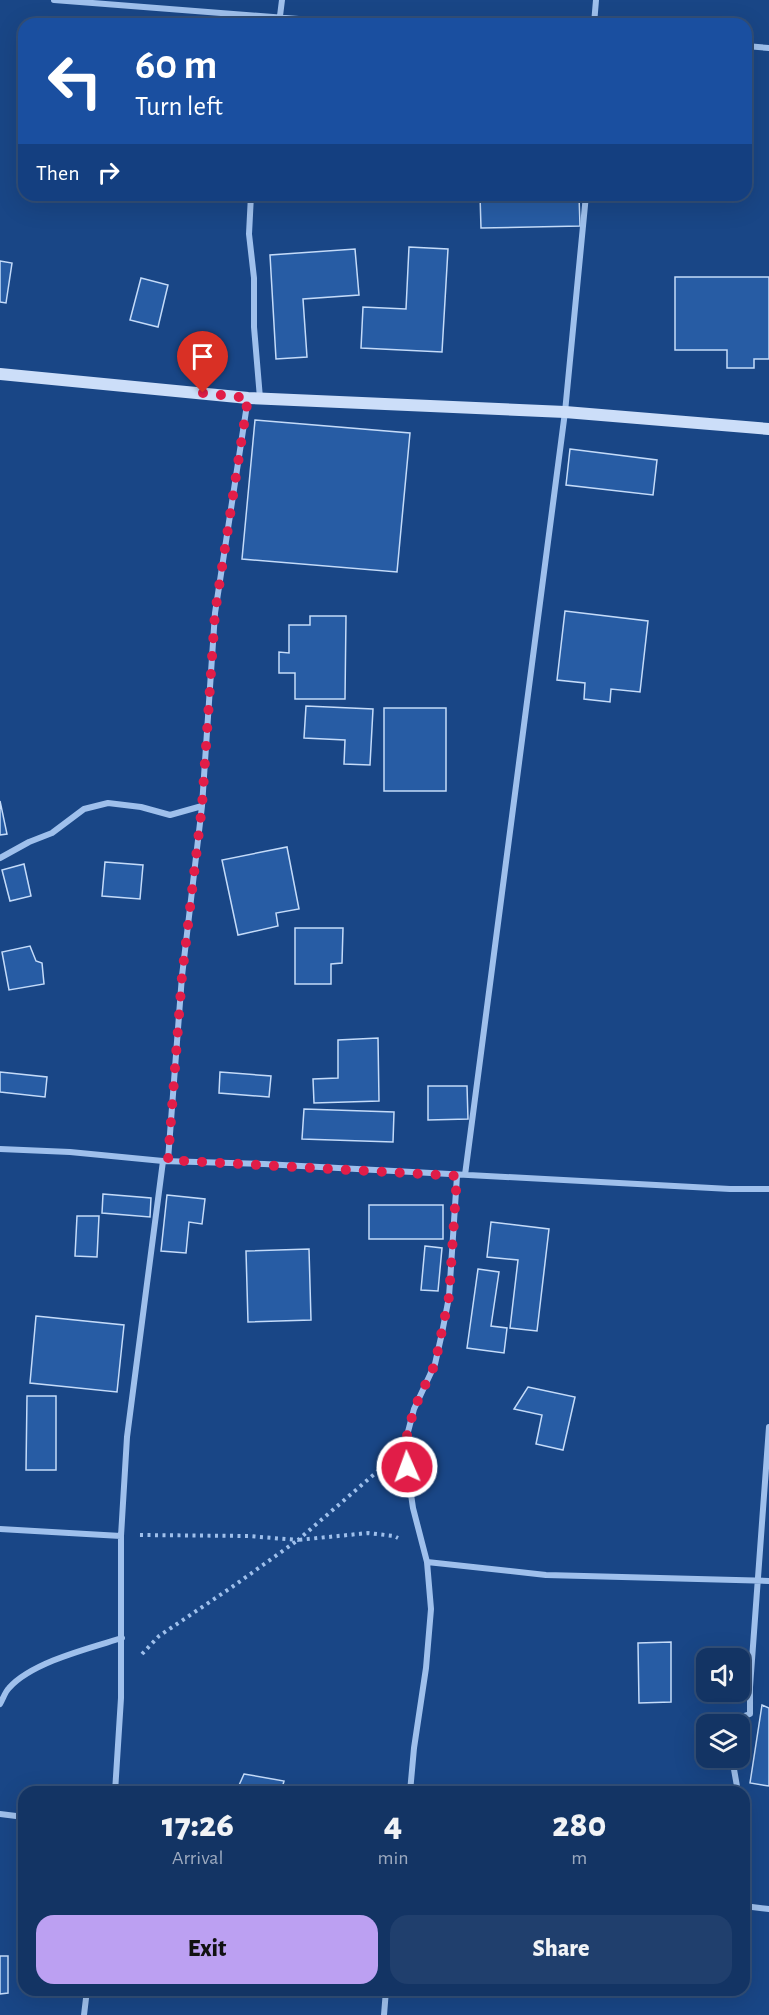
<!DOCTYPE html>
<style>
body{margin:0;font-family:"Alegreya Sans",sans-serif;background:#203f6d;color:#f1f3f6;height:100vh;display:flex;flex-direction:column;font-size:22px;white-space:nowrap}
*{box-sizing:border-box;margin:0}
p{font-size:20px;color:#9daabf}
.icon{flex:none;width:33px;height:33px;fill:none;stroke:currentColor;stroke-width:2;stroke-linecap:round;stroke-linejoin:round}
.map{position:relative;flex:1;overflow:hidden}
.sheet{position:absolute;left:18px;top:1786px;width:732px;height:210px;display:flex;flex-direction:column;background:#133464;border-radius:18px;box-shadow:0 6px 24px #0002,0 0 0 2px #324f78}
.sheet>*{flex:none}
.hud{position:absolute;left:18px;top:18px;width:734px;height:183px;border-radius:18px;box-shadow:0 6px 24px #0002,0 0 0 2px #324f78;background:#1a4fa0;color:#fff;overflow:hidden}
.buttons{position:absolute;left:696px;top:1648px;display:grid;gap:12px}
.buttons a{display:grid;place-items:center;width:54px;height:54px;border-radius:12px;background:#133464;box-shadow:0 6px 24px #0002,0 0 0 2px #324f78;font-size:30px}
.pin{position:absolute;display:grid;place-items:center;width:51px;height:51px;color:#fff;margin:-62px -26px;border-radius:50% 50% 50% 0;rotate:-45deg;box-shadow:0 0 6px #0007}
.pin .icon{rotate:45deg}
.me{position:absolute;width:66px;margin:-33px;rotate:358deg;stroke-linejoin:round;filter:drop-shadow(0 0 4px #0008)}
.turn{display:flex;align-items:center;gap:21px;height:126px;padding:0 18px;font-size:27px}
.turn .icon{width:78px;height:78px;stroke-width:2.5}
.turn b{display:block;font-size:42px;line-height:51px}
.then{display:flex;align-items:center;height:57px;padding:0 18px;background:#0003;gap:12px;font-size:22px}
.eta{display:flex;justify-content:space-evenly;align-items:center;height:102px;text-align:center}
.eta b{font-size:36px;font-weight:800;line-height:42px}
.action{display:flex;gap:12px;margin-top:auto;padding:12px 18px}
.action a{flex:1;height:69px;border-radius:18px;background:#bca0f2;color:#111;font-size:24px;font-weight:800;line-height:69px;text-align:center}
.action a+a{background:#203f6d;color:#f1f3f6}
.map>svg:first-child{display:block}
</style>
<div class="map">
<svg width="769" height="2015" viewBox="0 0 769 2015">
<rect width="100%" height="100%" fill="#194686"/>
<path fill="#275ca4" stroke="#c4dbf9" stroke-width="1.5" d="M480,195H579L580,226L481,228Z
M409,247L448,249L442,352L361,348L363,307L406,309Z
M355,249L359,295L303,299L307,357L276,359L270,255Z
M0,261L12,263L6,303L0,302Z
M675,277H769V359H754V368H727V350H675Z
M141,278L168,285L158,327L130,320Z
M255,420L410,433L397,572L242,559Z
M570,449L657,460L653,495L566,485Z
M565,611L648,621L640,692L611,689L610,702L584,699L585,683L557,680Z
M310,616H346L345,699H295V673H279V652L289,653V625H310Z
M306,706L373,709L370,765L344,764L345,740L304,738Z
M384,708H446V791H384Z
M0,801L7,834L0,835Z
M287,847L299,909L276,913L278,926L238,935L222,860Z
M105,862L143,865L140,899L102,896Z
M24,864L31,896L10,901L2,870Z
M295,928H343L342,963L331,964V984H295Z
M30,946L36,961L42,963L44,984L9,990L2,952Z
M378,1038L379,1101L314,1103L313,1079L338,1078V1040Z
M0,1072L47,1077L45,1097L0,1092Z
M220,1072L271,1076L269,1097L219,1093Z
M428,1086H467L468,1119L428,1120Z
M304,1109L394,1112L393,1142L302,1139Z
M103,1194L151,1198L150,1217L102,1213Z
M167,1195L205,1199L202,1224L189,1222L186,1253L161,1251Z
M369,1205H443V1239H369Z
M77,1216H99L97,1257L75,1256Z
M491,1222L549,1229L537,1331L510,1328L518,1260L487,1257Z
M425,1246L442,1248L438,1291L421,1290Z
M309,1249L311,1320L248,1322L246,1251Z
M478,1269L499,1272L491,1326L507,1328L504,1353L467,1348Z
M36,1316L124,1325L117,1392L30,1383Z
M528,1387L575,1397L563,1450L536,1444L542,1415L514,1409Z
M27,1396H56V1470H26Z
M671,1642V1702L639,1703L638,1643Z
M762,1705L769,1708V1786L750,1783Z
M244,1774L284,1781L281,1792H236Z
M0,1956H8V1993L0,1994Z
M559,1990H605V1997L559,1995Z"/>
<g fill="none" stroke-linecap="round" stroke-linejoin="round">
<path stroke="#9fc0ec" stroke-width="4" stroke-dasharray="3 4.5" stroke-linecap="butt" d="M140,1535L248,1536L298,1540L386,1464
M142,1654L159,1636L232,1587L298,1540L368,1533L394,1536L398,1538"/>
<path stroke="#9fc0ec" stroke-width="6" d="M54,0L363,24
M279,24L282,0
M594,24L596,0
M746,46L769,48
M251,195L249,234L254,278V327L260,398
M0,858L29,842L52,833L84,809L108,803L141,807L170,815L202,806
M0,1149L70,1152L163,1161L264,1164L730,1189H769
M168,1160L182,976L202,806L215,613L248,398
M465,1175L565,412L586,195
M0,1529L121,1536
M427,1562L546,1575L769,1581
M0,1704C3,1699 5,1692 9,1688C32,1662 90,1648 122,1638
M740,1739L743,1735L741,1717L750,1714V1687L769,1427
M732,1758L738,1792
M115,1792L121,1698V1536L127,1437L163,1161
M410,1792L414,1748L426,1668L431,1609L427,1562L413,1508L404,1447L414,1409L435,1364L442,1333L449,1297L457,1176
M0,1814L24,1817
M744,1820V1822
M744,1906L769,1909
M84,2015L87,1990
M384,2015L386,1990"/>
<path stroke="#ccdef9" stroke-width="12" d="M0,374L248,398L565,412L769,429"/>
</g>
<g fill="none" stroke-linecap="round" stroke-linejoin="round">
<path stroke="#e11d48" stroke-width="10" stroke-dasharray="0 18" d="M203,393L248,398L215,613L202,806L182,976L168,1160L457,1176L449,1297L435,1364L414,1409L404,1447L407,1467"/>
</g>
</svg>
<div class="buttons">
<a><svg class="icon" aria-label="sound" viewBox="0 0 24 24"><path d="M4 9h4l5-4v14l-5-4H4zM17 9q2 3 0 6"/></svg></a>
<a><svg class="icon" aria-label="layers" viewBox="0 0 24 24"><path d="M12 4l9 5-9 5-9-5zM3 14l9 5 9-5"/></svg></a>
</div>
<div class="pin" style="left:203px;top:393px;background:#d93025"><svg class="icon" aria-label="arrive" viewBox="0 0 24 24"><path d="M6 21V4h12l-3 4 3 4H6"/></svg></div>
<svg class="me" style="left:407px;top:1467px" viewBox="-20 -20 40 40"><circle r="17" fill="#e11d48" stroke="#fff" stroke-width="3"/><path d="M0-11L8 9 0 5-8 9z" fill="#fff"/></svg>
<div class="hud">
<div class="turn"><svg class="icon" aria-label="left" viewBox="0 0 24 24"><path d="M17 20v-9H6M10 6l-5 5 5 5"/></svg><div><b>60 m</b>Turn left</div></div>
<div class="then">Then<svg class="icon" aria-label="right" viewBox="0 0 24 24"><path d="M7 20v-9h11M14 6l5 5-5 5"/></svg></div>
</div>
<section class="sheet">
<div class="eta">
<div><b>17:26</b><p>Arrival</p></div>
<div><b>4</b><p>min</p></div>
<div><b>280</b><p>m</p></div>
</div>
<div class="action"><a>Exit</a><a>Share</a></div>
</section>
</div>
